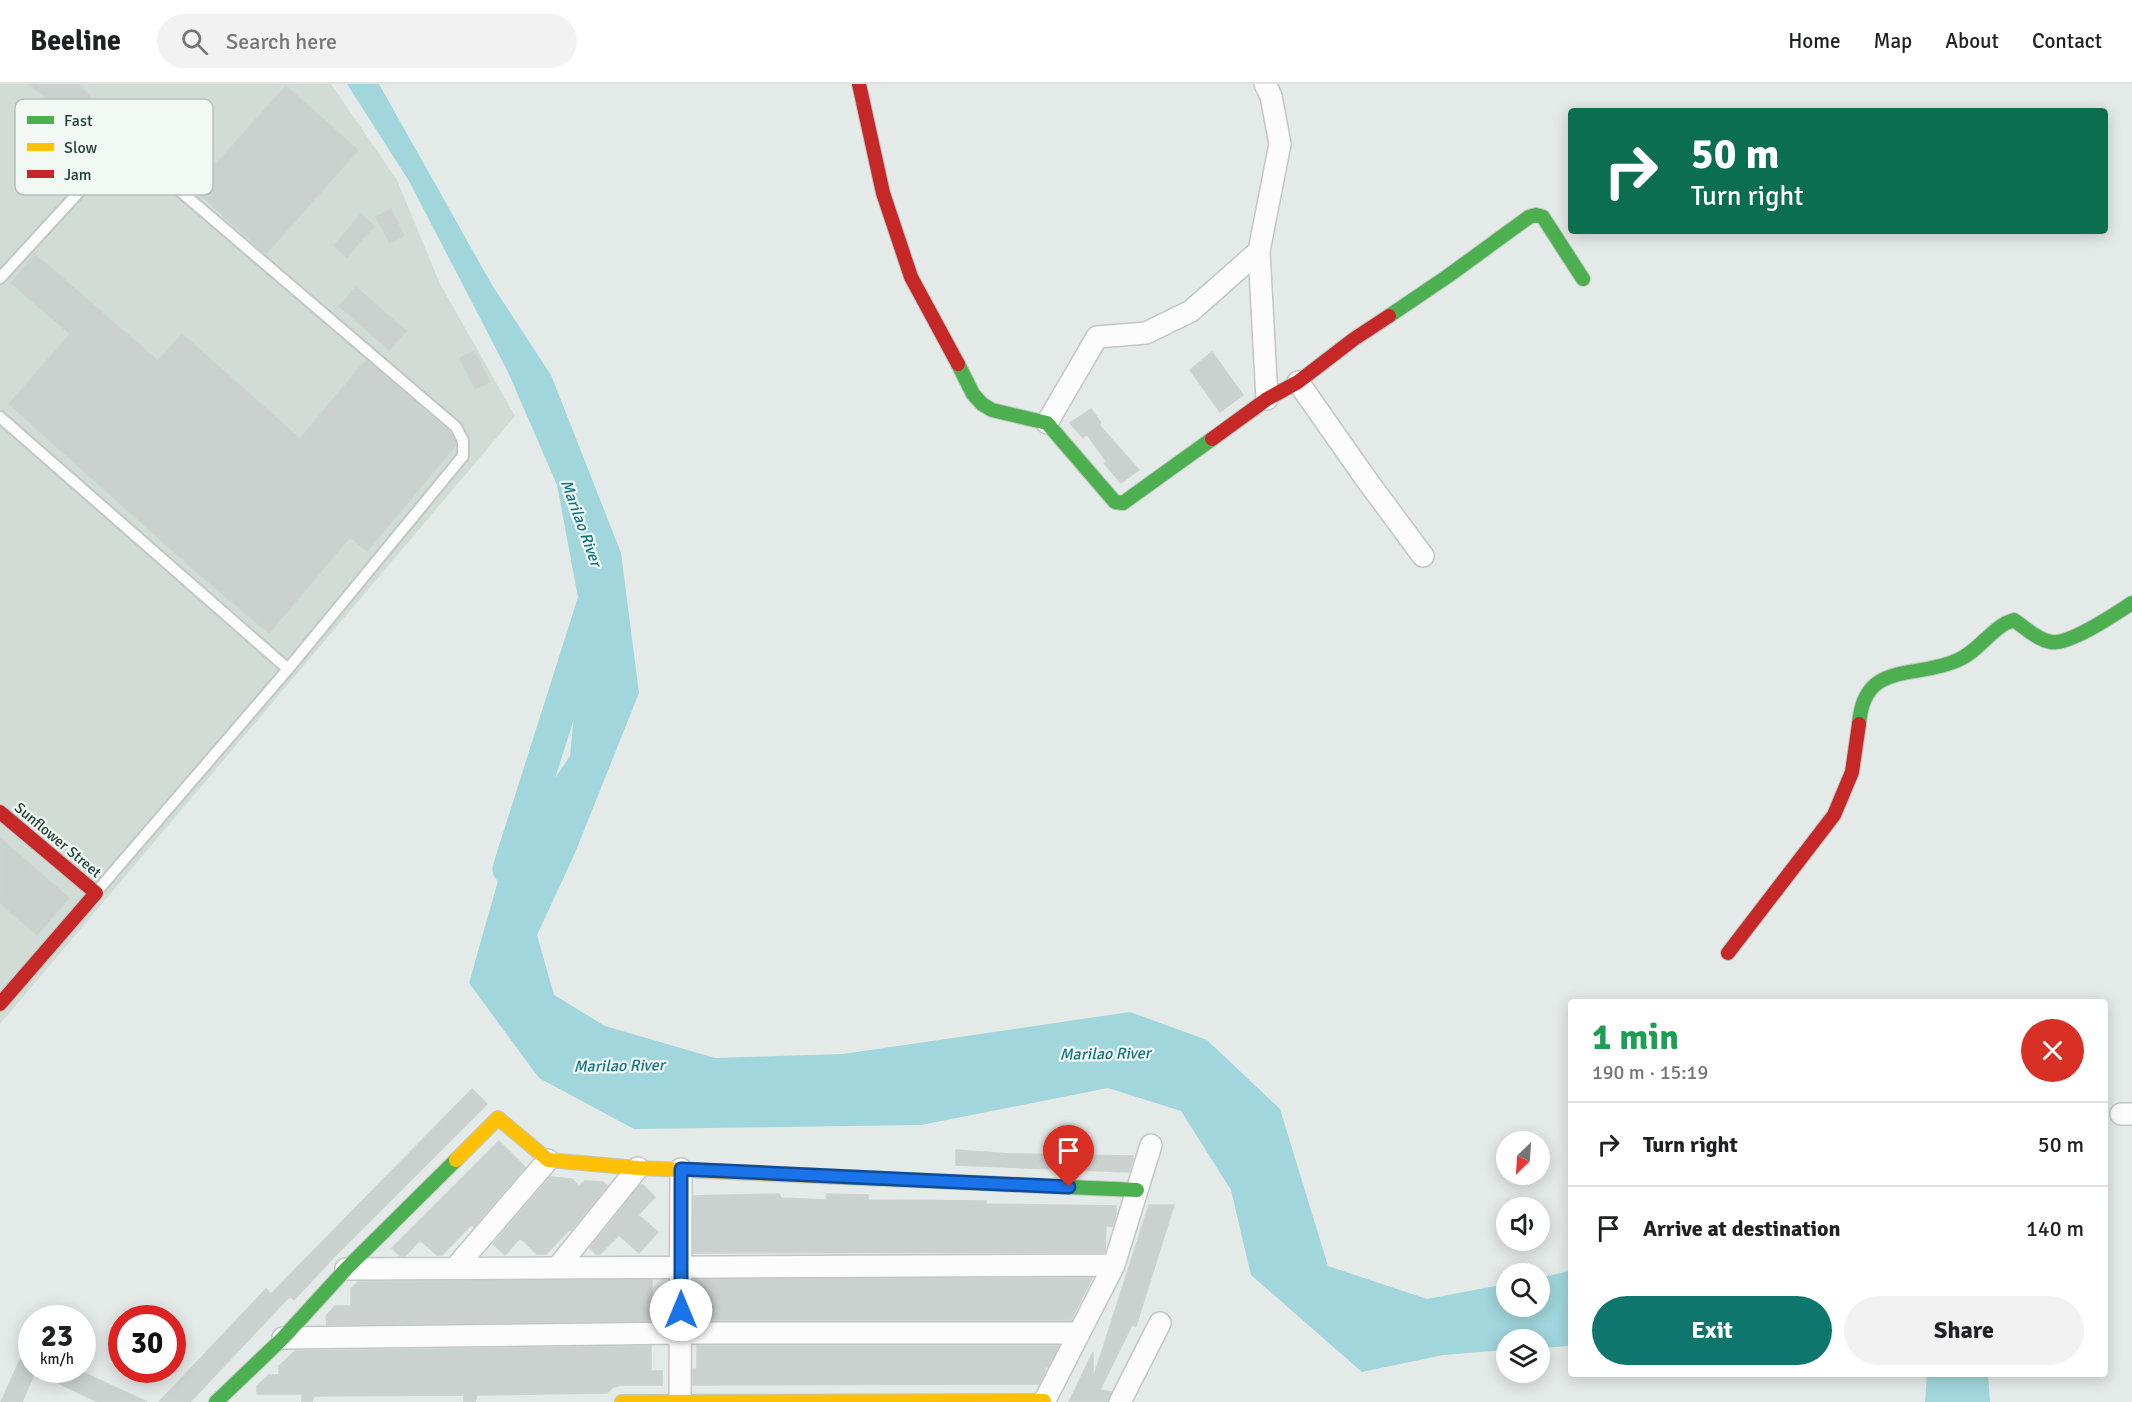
<!DOCTYPE html>
<meta charset="utf-8">
<style>
body{margin:0;font-family:Signika,sans-serif;background:#f2f2f2;color:#202124;height:100vh;display:flex;flex-direction:column;font-size:22px;white-space:nowrap}
*{box-sizing:border-box;margin:0}
p{font-size:20px;color:#757577}
.icon{flex:none;width:33px;height:33px;fill:none;stroke:currentColor;stroke-width:2;stroke-linecap:round;stroke-linejoin:round}
.map{position:relative;flex:1;overflow:hidden}
.details{position:absolute;left:1568px;top:915px;width:540px;height:378px;display:flex;flex-direction:column;background:#fff;border-radius:6px;box-shadow:0 3px 15px #0003}
.details>*{flex:none}
.guide{position:absolute;left:1568px;top:24px;width:540px;height:126px;border-radius:6px;box-shadow:0 3px 15px #0003;background:#0b6e4f;color:#fff;overflow:hidden}
.needle{width:39px;rotate:205deg}
.tools{position:absolute;left:1496px;top:1047px;display:grid;gap:12px}
.tools a{display:grid;place-items:center;width:54px;height:54px;border-radius:50%;background:#fff;box-shadow:0 3px 15px #0003;font-size:30px}
.speed{position:absolute;left:18px;top:1221px;display:flex;gap:12px;font-size:30px;font-weight:700;text-align:center}
.speed>*{display:grid;place-content:center;width:78px;height:78px;border-radius:50%;background:#fff;box-shadow:0 3px 15px #0003;line-height:1}
.speed small{font-size:15px;font-weight:400}
.speed .limit{border:9px solid #d22;background:#fff;color:#111}
.pin{position:absolute;display:grid;place-items:center;width:51px;height:51px;color:#fff;margin:-62px -26px;border-radius:50% 50% 50% 0;rotate:-45deg;box-shadow:0 0 6px #0007}
.pin .icon{rotate:45deg}
.me{position:absolute;width:66px;margin:-33px;rotate:0deg;stroke-linejoin:round;filter:drop-shadow(0 0 4px #0008)}
.turn{display:flex;align-items:center;gap:21px;height:126px;padding:0 24px;font-size:27px}
.turn .icon{width:78px;height:78px;stroke-width:2.5}
.turn b{display:block;font-size:42px;line-height:51px}
.round{display:grid;place-items:center;flex:none;width:63px;height:63px;border-radius:32px;background:#f2f2f2}
.headline{display:flex;align-items:center;justify-content:space-between;height:102px;padding:0 24px}
h1{font-size:36px;font-weight:700;line-height:45px;color:#1e9e55}
.cta{display:flex;gap:12px;margin-top:auto;padding:12px 24px}
.cta a{flex:1;height:69px;border-radius:36px;background:#0f766e;color:#fff;font-size:24px;font-weight:700;line-height:69px;text-align:center}
.cta a+a{background:#f2f2f2;color:#202124}
ul{padding:0;list-style:none}
li{display:flex;align-items:center;gap:18px;height:84px;padding:0 24px;border-top:2px solid #e0e0e0}
li div{flex:1}
li b{display:block;font-size:22px}
li em{font-style:normal}
header{display:flex;align-items:center;gap:36px;box-sizing:border-box;height:84px;padding:0 30px;background:#fff;border-bottom:2px solid #e0e0e0}
header strong{font-size:28px}
nav{display:flex;gap:33px;margin-inline-start:auto;font-size:21px}
.search{width:420px;height:54px;background:#f2f2f2;display:flex;align-items:center;gap:15px;box-sizing:border-box;padding:0 21px;border-radius:33px;color:#757577;font-size:22px}
.map>svg:first-child{display:block}
</style>
<header>
<strong>Beeline</strong>
<div class="search"><svg class="icon" aria-label="search" viewBox="0 0 24 24"><circle cx="10" cy="10" r="6"/><path d="M15 15l6 6"/></svg>Search here</div>
<nav><a>Home</a><a>Map</a><a>About</a><a>Contact</a></nav>
</header>
<div class="map">
<svg width="2132" height="1318" viewBox="0 0 2132 1318">
<rect width="100%" height="100%" fill="#e4eae7"/>
<path fill="#d1dcd7" d="M0,0H331L397,96L440,200L515,332L0,940Z"/>
<path fill="#a0d6dc" d="M347,0H379L492,201L551,291L621,469L639,609L575,769L537,851L554,911L605,942L715,974L843,970L1130,928L1207,956L1280,1025L1328,1182L1427,1215L1506,1200V1222H1539V1194L1570,1187V1262L1539,1264V1256H1506V1266L1443,1271L1362,1288L1251,1191L1231,1106L1181,1027L1108,1004L921,1041L634,1045L539,994L469,899L507,765L570,672L583,540L557,401L508,288L409,97Z
M1927,1290H1988L1990,1318H1925Z"/>
<g fill="none" stroke-linecap="round" stroke-linejoin="round">
<path stroke="#a0d6dc" stroke-width="33" d="M509,785L596,511"/>
</g>
<path fill="#cad1ce" stroke="#ccd3d0" stroke-width="1.5" d="M30,0H78L92,15L85,22L108,42L92,60L81,50L83,47Z
M286,2L358,66L266,170L194,105L198,101L153,67L169,45L216,80Z
M391,125L404,152L390,159L376,133Z
M361,130L374,142L347,173L334,162Z
M35,170L158,277L182,250L300,355L366,276L450,348L456,361L367,467L350,453L269,549L201,492L9,320L70,250L11,199Z
M356,203L406,247L389,266L339,222Z
M474,267L490,298L475,305L460,274Z
M1212,268L1243,311L1220,328L1190,286Z
M1091,325L1101,339L1099,341L1139,386L1121,399L1104,379L1106,377L1087,350L1083,354L1070,339Z
M0,754L69,814L37,851L0,819Z
M472,1005L487,1020L334,1173L294,1216L290,1212L190,1318H159L266,1205L271,1210Z
M499,1057L525,1083L474,1143L471,1141L442,1171H437L420,1156L405,1172H400L392,1164Z
M956,1066L1011,1070L1133,1072V1075L1129,1088L956,1081Z
M550,1093L572,1095L579,1102L585,1097L603,1098L607,1102L571,1146L570,1145L546,1170H537L520,1154L505,1171L493,1160Z
M640,1101H643L655,1113L638,1131L658,1148L639,1169L619,1151L600,1170H596L590,1164Z
M779,1110L781,1114L826,1116L827,1110L868,1111V1116L986,1117V1120L1116,1122V1130L1113,1142H1106L1105,1168L693,1169L694,1112Z
M1149,1121H1174L1136,1242L1132,1241L1100,1306L1111,1308L1107,1318H1069L1093,1268V1295Z
M1092,1194L1071,1236H693V1195Z
M652,1195V1217H657V1237L327,1241L326,1232L335,1222H351V1205L358,1198Z
M32,1249V1286H78L147,1318H98L35,1288L22,1318H1Z
M651,1262V1287H662V1301H621L613,1303L607,1309L477,1311L475,1318H464V1311L314,1312L312,1318H302V1310H257V1302L269,1291H279V1282L295,1267Z
M697,1262H1058V1263L1048,1283H1045V1288L1039,1300L693,1301V1285H697Z"/>
<g fill="none" stroke-linecap="round" stroke-linejoin="round">
<g stroke="#c1c7c4" stroke-width="14">
<path id="lane" d="M0,194L124,59L456,343L463,357V372L288,585L98,806
M0,333L288,585"/>
</g>
<g stroke="#c1c7c4" stroke-width="24">
<path id="street" d="M1265,0L1271,12L1280,60L1259,167L1267,315
M1298,298L1366,395L1423,472
M1047,339L1097,253L1146,249L1191,227L1259,167
M2121,1030H2132
M456,1183L548,1076
M557,1184L638,1084
M346,1185C602,1182 858,1181 1114,1181
M283,1254L681,1249H1079
M680,1318L681,1085
M1044,1318L1114,1181L1151,1061
M1120,1318L1160,1239"/>
</g>
<g stroke="#bfc8c4" stroke-width="16">
<path id="fast" d="M1389,232L1448,192L1529,133L1536,131L1543,133L1583,195
M958,280L973,310L982,320L992,326L1047,339L1115,418L1123,419L1212,355
M1859,640C1864,575 1916,596 1958,576C1977,568 1988,549 2006,539L2014,536C2024,543 2038,556 2051,558C2070,561 2115,530 2132,519
M841,1093L1137,1106
M216,1318L283,1254L346,1185L456,1076"/>
</g>
<g stroke="#bfc8c4" stroke-width="16">
<path id="slow" d="M456,1076L498,1034L548,1076L638,1084L841,1093
M622,1318L1044,1317"/>
</g>
<g stroke="#bfc8c4" stroke-width="16">
<path id="jam" d="M859,0L883,109L911,193L958,280
M1212,355L1267,315L1298,298L1354,255L1389,232
M0,728L96,809L0,920
M1728,869L1834,731L1852,688L1859,640"/>
</g>
<use href="#lane" stroke="#fbfcfb" stroke-width="10"/>
<use href="#street" stroke="#fbfcfb" stroke-width="21"/>
<use href="#fast" stroke="#4caf50" stroke-width="14"/>
<use href="#slow" stroke="#ffc107" stroke-width="14"/>
<use href="#jam" stroke="#c62828" stroke-width="14"/>
</g>
<g fill="none" stroke-linecap="round" stroke-linejoin="round">
<g stroke="#114b97" stroke-width="15">
<path id="route" d="M681,1226V1085L1069,1103"/>
</g>
<use href="#route" stroke="#1a73e8" stroke-width="10"/>
</g>
<g text-anchor="middle" dominant-baseline="central" stroke-width="4.5" stroke-linejoin="round" paint-order="stroke">
<g font-size="15" fill="#1f3f35" stroke="#f2f9f5">
<text transform="translate(58 756) rotate(40)">Sunflower Street</text>
</g>
<g font-size="16" font-style="italic" fill="#137481" stroke="#f2f9f5">
<text transform="translate(581 439) rotate(70)">Marilao River</text>
<text transform="translate(1105 970) rotate(-1)">Marilao River</text>
<text transform="translate(619 982) rotate(-1)">Marilao River</text>
</g>
</g>
<rect x="15" y="15" width="198" height="96" rx="9" fill="#f2f9f5" stroke="#b3c1bb" stroke-width="1.5"/>
<rect x="27" y="32" width="27" height="8" fill="#4caf50"/>
<rect x="27" y="59" width="27" height="8" fill="#ffc107"/>
<rect x="27" y="86" width="27" height="8" fill="#c62828"/>
<g font-size="16" fill="#1f3f35">
<text x="64" y="42">Fast</text>
<text x="64" y="69">Slow</text>
<text x="64" y="96">Jam</text>
</g>
</svg>
<div class="tools">
<a><svg class="needle" viewBox="-14 -14 28 28"><path d="M0-13l5 13h-10z" fill="#e53935"/><path d="M0 13l5-13h-10z" fill="#757577"/></svg></a>
<a><svg class="icon" aria-label="sound" viewBox="0 0 24 24"><path d="M4 9h4l5-4v14l-5-4H4zM17 9q2 3 0 6"/></svg></a>
<a><svg class="icon" aria-label="search" viewBox="0 0 24 24"><circle cx="10" cy="10" r="6"/><path d="M15 15l6 6"/></svg></a>
<a><svg class="icon" aria-label="layers" viewBox="0 0 24 24"><path d="M12 4l9 5-9 5-9-5zM3 14l9 5 9-5"/></svg></a>
</div>
<div class="speed"><div>23<small>km/h</small></div><div class="limit">30</div></div>
<div class="pin" style="left:1069px;top:1103px;background:#d93025"><svg class="icon" aria-label="arrive" viewBox="0 0 24 24"><path d="M6 21V4h12l-3 4 3 4H6"/></svg></div>
<svg class="me" style="left:681px;top:1226px" viewBox="-20 -20 40 40"><circle r="19" fill="#fff"/><path d="M0-13L10 11 0 6-10 11z" fill="#1a73e8"/></svg>
<div class="guide">
<div class="turn"><svg class="icon" aria-label="right" viewBox="0 0 24 24"><path d="M7 20v-9h11M14 6l5 5-5 5"/></svg><div><b>50 m</b>Turn right</div></div>
</div>
<section class="details">
<div class="headline"><div><h1>1 min</h1><p>190 m · 15:19</p></div><a class="round" style="background:#d93025;color:#fff"><svg class="icon" aria-label="close" viewBox="0 0 24 24"><path d="M6 6l12 12M18 6L6 18"/></svg></a></div>
<ul>
<li><svg class="icon" aria-label="right" viewBox="0 0 24 24"><path d="M7 20v-9h11M14 6l5 5-5 5"/></svg><div><b>Turn right</b></div><em>50 m</em></li>
<li><svg class="icon" aria-label="arrive" viewBox="0 0 24 24"><path d="M6 21V4h12l-3 4 3 4H6"/></svg><div><b>Arrive at destination</b></div><em>140 m</em></li>
</ul>
<div class="cta"><a>Exit</a><a>Share</a></div>
</section>
</div>
